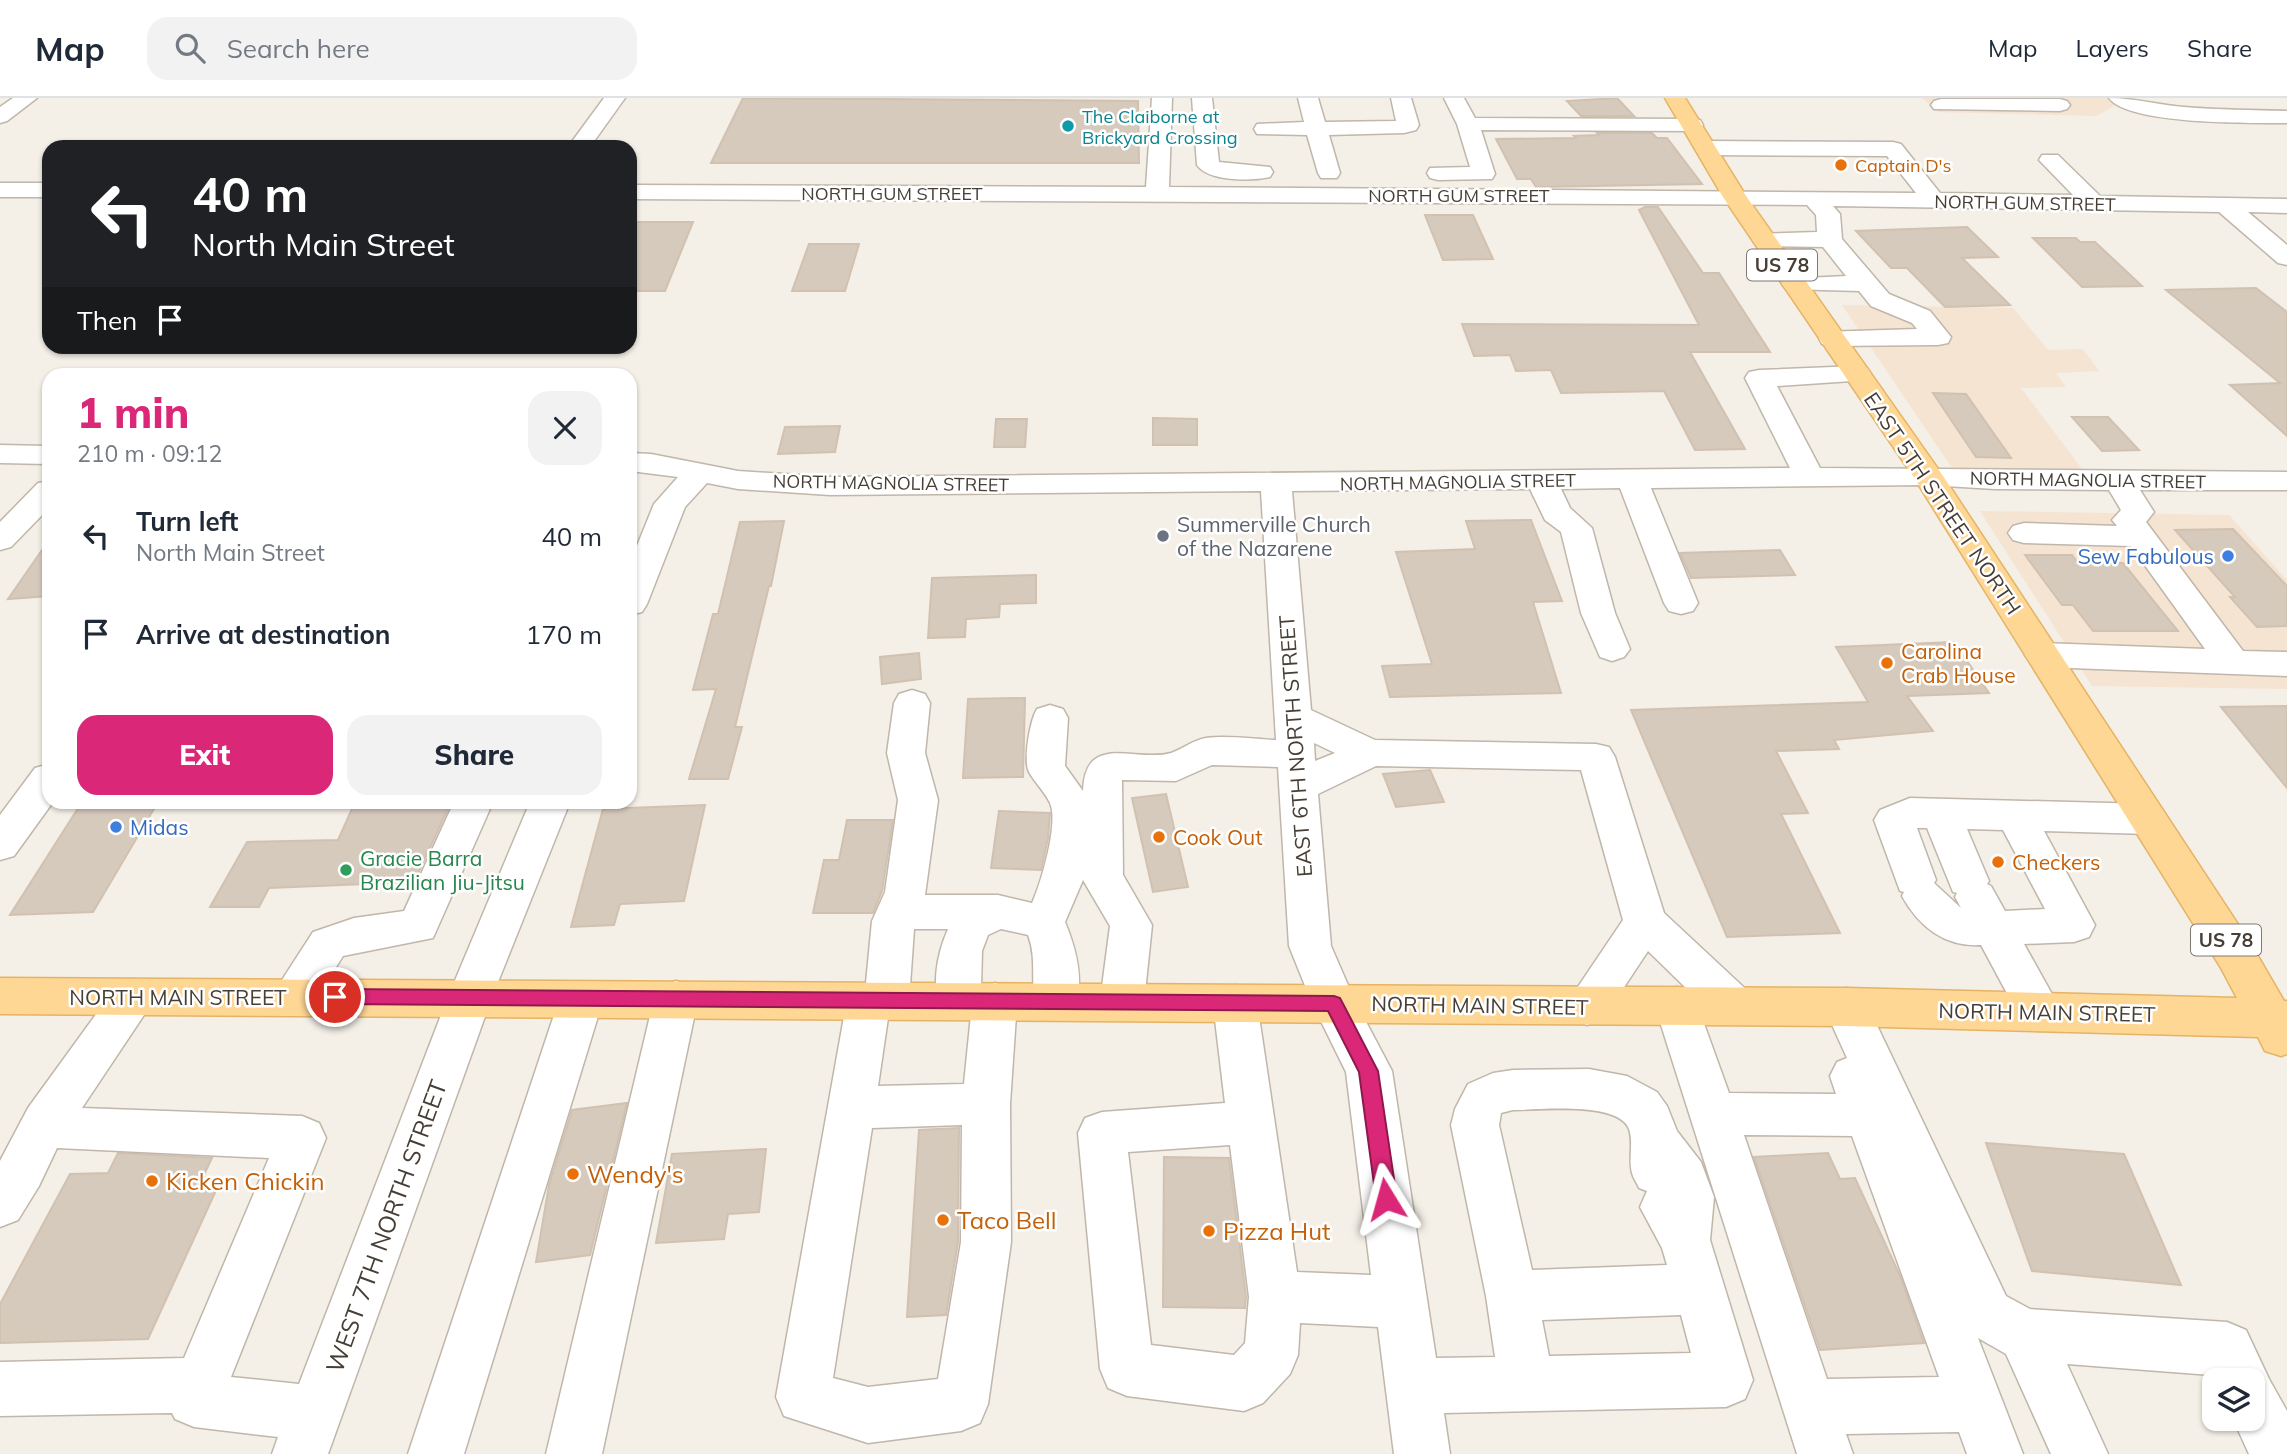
<!DOCTYPE html>
<meta charset="utf-8">
<style>
body{margin:0;font-family:Mulish,sans-serif;background:#f2f2f3;color:#1f2937;height:100vh;display:flex;flex-direction:column;font-size:26px;white-space:nowrap}
*{box-sizing:border-box;margin:0}
p{font-size:23px;color:#747a83}
.icon{flex:none;width:38px;height:38px;fill:none;stroke:currentColor;stroke-width:2;stroke-linecap:round;stroke-linejoin:round}
.map{position:relative;flex:1;overflow:hidden}
.side{position:absolute;left:42px;top:270px;width:595px;height:441px;display:flex;flex-direction:column;background:#fff;border-radius:21px;box-shadow:0 2px 5px #0004}
.side>*{flex:none}
.hud{position:absolute;left:42px;top:42px;width:595px;height:214px;border-radius:21px;box-shadow:0 2px 5px #0004;background:#202124;color:#fff;overflow:hidden}
.tools{position:absolute;left:2202px;top:1270px;display:grid;gap:14px}
.tools a{display:grid;place-items:center;width:63px;height:63px;border-radius:14px;background:#fff;box-shadow:0 2px 5px #0004;font-size:35px}
.pin{position:absolute;display:grid;place-items:center;width:60px;height:60px;color:#fff;margin:-30px;border:4px solid #fff;border-radius:50%;box-shadow:0 2px 7px #0007}
.me{position:absolute;width:77px;margin:-38px;rotate:352deg;stroke-linejoin:round;filter:drop-shadow(0 0 5px #0008)}
.turn{display:flex;align-items:center;gap:24px;height:147px;padding:0 35px;font-size:32px}
.turn .icon{width:91px;height:91px;stroke-width:2.5}
.turn b{display:block;font-size:49px;line-height:60px}
.then{display:flex;align-items:center;height:66px;padding:0 35px;background:#0003;gap:14px;font-size:26px}
.round{display:grid;place-items:center;flex:none;width:74px;height:74px;border-radius:21px;background:#f2f2f3}
.overview{display:flex;align-items:center;justify-content:space-between;height:119px;padding:0 35px}
h1{font-size:42px;font-weight:800;line-height:52px;color:#db2777}
.cta{display:flex;gap:14px;margin-top:auto;padding:14px 35px}
.cta a{flex:1;height:80px;border-radius:21px;background:#db2777;color:#fff;font-size:28px;font-weight:800;line-height:80px;text-align:center}
.cta a+a{background:#f2f2f3;color:#1f2937}
ul{padding:0;list-style:none}
li{display:flex;align-items:center;gap:21px;height:98px;padding:0 35px}
li div{flex:1}
li b{display:block;font-size:26px}
li em{font-style:normal}
header{display:flex;align-items:center;gap:42px;box-sizing:border-box;height:98px;padding:0 35px;background:#fff;border-bottom:2px solid #e0e1e3}
header strong{font-size:33px}
nav{display:flex;gap:38px;margin-inline-start:auto;font-size:24px}
.search{width:490px;height:63px;background:#f2f2f3;display:flex;align-items:center;gap:18px;box-sizing:border-box;padding:0 24px;border-radius:21px;color:#747a83;font-size:26px}
.map>svg:first-child{display:block}
</style>
<header>
<strong>Map</strong>
<div class="search"><svg class="icon" aria-label="search" viewBox="0 0 24 24"><circle cx="10" cy="10" r="6"/><path d="M15 15l6 6"/></svg>Search here</div>
<nav><a>Map</a><a>Layers</a><a>Share</a></nav>
</header>
<div class="map">
<svg width="2287" height="1356" viewBox="0 0 2287 1356">
<rect width="100%" height="100%" fill="#f4efe7"/>
<path fill="#f6e4d2" d="M1922,0H2129L2096,18L1938,14Z
M1842,207L2013,210L2048,252L2083,251L2099,273L2056,275L2066,289L2021,290L2082,371L1952,370Z
M1980,413L2229,417L2287,482V591L2092,588Z"/>
<path fill="#d6cabd" stroke="#d1c1b0" stroke-width="2" d="M743,0L1138,3L1139,65H711Z
M1617,0L1634,18H1581L1567,3Z
M1597,35H1652L1657,40H1667L1702,86L1536,89L1531,81H1517L1496,41L1576,40L1574,38L1599,37Z
M1645,109H1658L1703,175H1719L1770,254H1690L1745,351L1695,352L1664,293L1561,295L1551,272L1516,273L1510,257L1474,258L1462,226L1699,227L1639,112Z
M1425,117H1473L1493,161L1443,162Z
M630,124H693L665,193H630Z
M1967,129L1998,159L1962,160L2010,207L1945,209L1907,170H1891L1856,133Z
M2033,140H2076L2080,144H2095L2142,188L2082,189Z
M809,146H859L845,193H792Z
M2256,190L2287,214V338L2230,287L2280,285L2166,192Z
M1933,295L1966,296L2011,360L1976,359Z
M2072,319H2108L2139,352L2102,353Z
M1153,320L1197,321V347H1153Z
M996,321H1027L1025,349H994Z
M840,328L835,354L778,356L785,329Z
M1531,422L1562,503L1533,504L1561,595L1390,599L1382,568L1432,566L1396,454L1475,451L1466,423Z
M784,423L771,488H769L735,629H742L728,681H689L716,591L693,592L713,516H718L740,424Z
M2233,431L2287,488V528L2257,529L2230,499H2235L2175,432Z
M49,442V498L8,501Z
M1780,452L1795,477L1691,480L1680,455Z
M2025,457H2072L2078,465H2123L2178,533H2093L2073,507H2062Z
M1036,477V505L1000,506L999,519L966,521L965,539L928,540L932,480Z
M1954,544L1989,595L1907,598L1933,633L1834,642L1839,651L1776,653L1808,715L1781,716L1840,835L1727,839L1631,612L1868,604L1836,549Z
M919,555L921,581L882,586L880,559Z
M1025,600L1023,679L963,680L968,601Z
M2287,608V690L2221,609Z
M1430,672L1444,704L1396,709L1383,676Z
M1166,696L1188,789L1153,794L1132,700Z
M82,704H158L93,814L10,817Z
M355,704H451L414,784L269,790L259,809H210L247,744L338,742Z
M705,707L684,803L620,806L614,827L571,829L603,711Z
M999,713L1050,715L1048,740L1041,772L991,770Z
M847,722H893L882,793L873,815H813L824,762H839Z
M627,1005L590,1157L536,1164L549,1087L572,1012Z
M959,1030L958,1144L946,1217L907,1219L919,1032Z
M1986,1045L2124,1056L2181,1187L2032,1173Z
M766,1051L759,1114L728,1116L724,1141L656,1145L672,1056Z
M118,1055L212,1060L198,1089L218,1088L148,1241L0,1245V1206L70,1076L108,1075Z
M1828,1055L1840,1081L1855,1080L1901,1180L1924,1245L1820,1252L1754,1059Z
M1164,1059L1229,1060L1246,1199L1245,1210L1163,1209Z"/>
<g fill="none" stroke-linecap="round" stroke-linejoin="round">
<g stroke="#c0b6aa" stroke-width="3">
<path id="minor" d="M13,0H37L7,23L0,25V9Z
M604,0H625L590,49H568Z
M1152,0H1172L1169,89L1916,95L1887,58L1707,57L1699,55L1696,50L1699,45L1707,43L1893,44L1901,46L1940,95L2073,97L2039,62L2042,57H2058L2100,98L2287,101V115L2248,114L2287,147V167L2278,165L2219,114L1833,108L1840,116L1842,141L1889,196L1930,213L1951,239L1948,245L1938,247L1832,248L1822,246L1819,240L1822,234L1917,231L1912,225L1871,208L1859,193L1786,191L1782,186L1786,181L1846,178L1823,149L1764,148L1755,146L1752,141L1755,136L1817,134L1816,117L1807,107L630,101V87L1146,89Z
M1192,0H1212L1219,64L1270,69L1273,74L1270,79C1251,83 1209,84 1197,67Z
M1298,0H1318L1325,24L1396,23L1391,0H1411L1419,27L1416,32L1404,35L1329,37L1340,75L1337,80H1321L1318,75L1307,37L1257,36L1254,31L1257,26L1304,24Z
M1444,0H1464L1475,20L1692,21L1700,22L1703,27L1700,32L1692,33L1481,32L1495,76L1492,81L1438,82L1430,80L1427,75L1430,70L1470,69L1457,26Z
M2109,0C2135,0 2158,7 2184,9C2218,12 2253,12 2287,13V25C2253,25 2128,27 2109,0Z
M1941,1H2060L2067,3L2070,7L2067,11L2060,13L1934,11L1931,7L1934,3Z
M0,85H49V99H0Z
M1857,268L1867,270L1871,276L1867,282L1777,288L1820,370L2287,374V392H2140L2154,414L2146,424L2243,553L2287,554V578L2043,569L2031,565L2025,557L2031,549L2043,545L2205,551L2131,448L2024,445L2013,442L2008,435L2013,428L2024,425L2117,428L2112,422L2121,412L2109,392L1995,391L1928,387L1651,390L1698,505L1693,513L1681,516L1669,513L1664,505L1620,390L1561,391L1570,410L1592,430L1615,515L1630,551L1624,559L1612,563L1600,559L1581,515L1561,434L1545,422L1530,391L1292,393L1311,612L1375,642L1596,646L1609,649L1615,659L1664,815L1751,896L1757,909L1751,922C1722,932 1714,917 1694,898L1729,995L1836,996L1830,978L1837,964L1847,960L1824,909L1830,896L1846,890L1862,896L2006,1198L2030,1211L2227,1224L2246,1232L2269,1281L2287,1313V1356H2249L2233,1321H2252V1283H2214L2211,1277L2067,1266L2108,1356H2051L2006,1256L1978,1240L2023,1356H1967L1959,1334L1846,1336L1853,1356H1797L1655,908L1661,895L1677,889L1690,894L1648,853L1603,921L1587,927L1571,921L1565,908L1623,822L1581,672L1376,668L1318,696L1331,848L1354,901L1392,973L1436,1260L1495,1259L1486,1198L1451,1027L1455,1011L1468,986L1493,975L1513,972L1589,971L1627,978L1657,994L1667,1008L1677,1033L1701,1064L1714,1099L1710,1142L1753,1282L1745,1301L1726,1309L1444,1315L1450,1356H1394L1378,1229L1300,1225L1298,1257L1290,1276L1263,1305L1244,1313L1127,1298L1108,1290L1100,1271L1078,1035L1085,1020L1102,1014L1225,1005L1213,905L1219,892L1235,887L1251,892L1257,905L1297,1174L1371,1177L1346,974L1312,905L1289,848L1278,669L1212,667L1176,683L1122,682L1123,777L1152,827L1144,904L1138,917L1122,922L1106,917L1100,904L1110,828L1083,782L1065,824C1077,853 1086,887 1072,916L1056,921L1040,916C1027,890 1039,866 1028,837L1001,831L988,837L982,853L981,889L995,885L1011,890L1017,903L1010,1006L1011,1144L988,1306L980,1325L961,1333L868,1345L784,1318L776,1299L847,902L853,889L866,885L872,823L885,794L898,702L887,655L894,605L899,596L912,592L925,596L930,605L925,655L938,702L925,797H998L1032,805C1041,785 1059,725 1050,705C1045,694 1035,685 1029,674C1023,663 1030,622 1037,611L1050,607L1063,611L1068,620L1065,668L1083,693C1085,633 1136,665 1171,655C1183,651 1193,642 1206,640C1228,637 1254,641 1276,642L1261,393L830,397L738,391L707,385L685,409L647,506L642,514L630,517V465L654,406L678,379L630,373V355L651,356L738,373L830,379L1790,370L1745,280L1749,274L1759,272ZM1314,645L1335,655L1315,663ZM914,831H948C937,856 930,890 943,916L959,921L971,917L964,986L878,988L888,920L903,915L909,902ZM1513,1012C1539,1012 1618,1003 1629,1031C1634,1045 1628,1060 1632,1075C1633,1080 1637,1085 1639,1090L1647,1093L1640,1109L1662,1150L1667,1167L1532,1172L1499,1027L1501,1015ZM962,1027L961,1144L938,1281L868,1289L833,1280L872,1030ZM1744,1037L1852,1038L1939,1279L1827,1281ZM1230,1047L1249,1199L1245,1245L1234,1257L1151,1247L1128,1054ZM1681,1217L1691,1255L1549,1258L1542,1222Z
M0,347L49,348V366L0,365Z
M49,383V410L11,449L0,452V424L38,385Z
M49,666V704H53L14,758L0,762V717L35,670Z
M1910,700L2148,706L2162,711L2168,721L2162,731L2148,736L2044,733L2095,827L2089,839L2074,844L2024,846L2062,914L2056,927L2040,933L2024,927L1981,847C1945,849 1919,829 1902,798L1904,794L1900,793L1874,722L1880,712ZM1917,730H1927L1953,794L1957,795L1955,799L1961,810L1934,785L1936,782ZM1967,731L2003,732L2045,811L2005,813L1991,788L1987,786L1989,783Z
M454,704H493L433,840L343,858L309,912L293,917L277,912L271,899L313,834L354,820L404,813Z
M530,704H570L492,899L328,1356H272L278,1339L194,1329L175,1321L172,1315L0,1318V1264L184,1260L269,1060L57,1050L39,1088L18,1122L0,1129V1063L28,1010L118,886L134,881L150,886L156,899L82,1010L302,1018L319,1025L326,1040L231,1279L299,1286L448,899Z
M676,883L692,888L698,901L602,1356H546L654,901L660,888Z
M581,884L597,889L603,902L464,1356H408L559,902L565,889Z"/>
</g>
<g stroke="#e5b364" stroke-width="3">
<path id="major" d="M1665,0H1685L1746,98L1943,378L2251,846L2284,903H2287V956L2281,958L2265,953L2258,939L1846,928L0,916V880L1846,890L2237,900L2221,870L1913,378L1723,99Z"/>
</g>
<use href="#minor" fill="#fff" fill-rule="evenodd"/>
<use href="#major" fill="#ffd795" fill-rule="evenodd"/>
</g>
<path fill="#db2777" stroke="#8e194d" stroke-width="2" d="M335,891L1334,898L1340,900L1378,973L1397,1101L1394,1108L1386,1111L1379,1108L1376,1101L1359,974L1328,913L335,906L328,904L326,899L328,893Z"/>
<circle fill="#0f9aa8" stroke="#fff" stroke-width="2.5" cx="1068" cy="28" r="7"/>
<g fill="#e8710a" stroke="#fff" stroke-width="2.5">
<circle cx="1841" cy="67" r="7"/>
<circle cx="1887" cy="565" r="7"/>
<circle cx="1159" cy="739" r="7"/>
<circle cx="1998" cy="764" r="7"/>
<circle cx="573" cy="1076" r="7"/>
<circle cx="152" cy="1083" r="7"/>
<circle cx="943" cy="1122" r="7"/>
<circle cx="1209" cy="1133" r="7"/>
</g>
<circle fill="#6b7280" stroke="#fff" stroke-width="2.5" cx="1163" cy="438" r="7"/>
<g fill="#3f7fe0" stroke="#fff" stroke-width="2.5">
<circle cx="2228" cy="458" r="7"/>
<circle cx="116" cy="729" r="7"/>
</g>
<circle fill="#2e9e5b" stroke="#fff" stroke-width="2.5" cx="346" cy="772" r="7"/>
<g text-anchor="middle" dominant-baseline="central" stroke-width="5" stroke-linejoin="round" paint-order="stroke">
<g font-size="18" fill="#0d838f" stroke="#fff" text-anchor="start">
<text x="1082" y="18">The Claiborne at<tspan x="1082" dy="21">Brickyard Crossing</tspan></text>
</g>
<g font-size="18" fill="#c56008" stroke="#fff" text-anchor="start">
<text x="1855" y="67">Captain D's</text>
</g>
<g font-size="18" fill="#473f36" stroke="#fff">
<text x="892" y="95">NORTH GUM STREET</text>
<text x="1459" y="97">NORTH GUM STREET</text>
<text transform="translate(2025 105) rotate(1)">NORTH GUM STREET</text>
<text transform="translate(2088 382) rotate(1)">NORTH MAGNOLIA STREET</text>
<text transform="translate(1458 384) rotate(-1)">NORTH MAGNOLIA STREET</text>
<text transform="translate(891 385) rotate(1)">NORTH MAGNOLIA STREET</text>
</g>
<g fill="#fff" stroke="#7e7972" stroke-width="2">
<rect x="1747" y="151.5" width="70" height="31" rx="5"/>
<rect x="2191" y="826.5" width="70" height="31" rx="5"/>
</g>
<g font-size="19" font-weight="bold" fill="#473f36">
<text x="1782" y="167">US 78</text>
<text x="2226" y="842">US 78</text>
</g>
<g font-size="21" fill="#473f36" stroke="#fff">
<text transform="translate(1943 405) rotate(56)">EAST 5TH STREET NORTH</text>
<text transform="translate(1295 648) rotate(-94)">EAST 6TH NORTH STREET</text>
<text x="178" y="899">NORTH MAIN STREET</text>
<text transform="translate(1480 907) rotate(1)">NORTH MAIN STREET</text>
<text transform="translate(2047 914) rotate(1)">NORTH MAIN STREET</text>
</g>
<g font-size="21" fill="#5b616d" stroke="#fff" text-anchor="start">
<text x="1177" y="426">Summerville Church<tspan x="1177" dy="24">of the Nazarene</tspan></text>
</g>
<g font-size="21" fill="#366cbe" stroke="#fff" text-anchor="end">
<text x="2214" y="458">Sew Fabulous</text>
<text x="130" y="729" text-anchor="start">Midas</text>
</g>
<g font-size="21" fill="#c56008" stroke="#fff" text-anchor="start">
<text x="1901" y="553">Carolina<tspan x="1901" dy="24">Crab House</tspan></text>
<text x="1173" y="739">Cook Out</text>
<text x="2012" y="764">Checkers</text>
</g>
<g font-size="21" fill="#27864d" stroke="#fff" text-anchor="start">
<text x="360" y="760">Gracie Barra<tspan x="360" dy="24">Brazilian Jiu-Jitsu</tspan></text>
</g>
<g font-size="24" fill="#c56008" stroke="#fff" text-anchor="start">
<text x="587" y="1076">Wendy's</text>
<text x="166" y="1083">Kicken Chickin</text>
<text x="957" y="1122">Taco Bell</text>
<text x="1223" y="1133">Pizza Hut</text>
</g>
<g font-size="24" fill="#473f36" stroke="#fff">
<text transform="translate(386 1128) rotate(-70)">WEST 7TH NORTH STREET</text>
</g>
</g>
</svg>
<div class="tools">
<a><svg class="icon" aria-label="layers" viewBox="0 0 24 24"><path d="M12 4l9 5-9 5-9-5zM3 14l9 5 9-5"/></svg></a>
</div>
<div class="pin" style="left:335px;top:899px;background:#d93025"><svg class="icon" aria-label="arrive" viewBox="0 0 24 24"><path d="M6 21V4h12l-3 4 3 4H6"/></svg></div>
<svg class="me" style="left:1386px;top:1101px" viewBox="-20 -20 40 40"><path d="M0-17L14 15 0 8-14 15z" fill="#db2777" stroke="#fff" stroke-width="4"/></svg>
<div class="hud">
<div class="turn"><svg class="icon" aria-label="left" viewBox="0 0 24 24"><path d="M17 20v-9H6M10 6l-5 5 5 5"/></svg><div><b>40 m</b>North Main Street</div></div>
<div class="then">Then<svg class="icon" aria-label="arrive" viewBox="0 0 24 24"><path d="M6 21V4h12l-3 4 3 4H6"/></svg></div>
</div>
<section class="side">
<div class="overview"><div><h1>1 min</h1><p>210 m · 09:12</p></div><a class="round"><svg class="icon" aria-label="close" viewBox="0 0 24 24"><path d="M6 6l12 12M18 6L6 18"/></svg></a></div>
<ul>
<li><svg class="icon" aria-label="left" viewBox="0 0 24 24"><path d="M17 20v-9H6M10 6l-5 5 5 5"/></svg><div><b>Turn left</b><p>North Main Street</p></div><em>40 m</em></li>
<li><svg class="icon" aria-label="arrive" viewBox="0 0 24 24"><path d="M6 21V4h12l-3 4 3 4H6"/></svg><div><b>Arrive at destination</b></div><em>170 m</em></li>
</ul>
<div class="cta"><a>Exit</a><a>Share</a></div>
</section>
</div>
